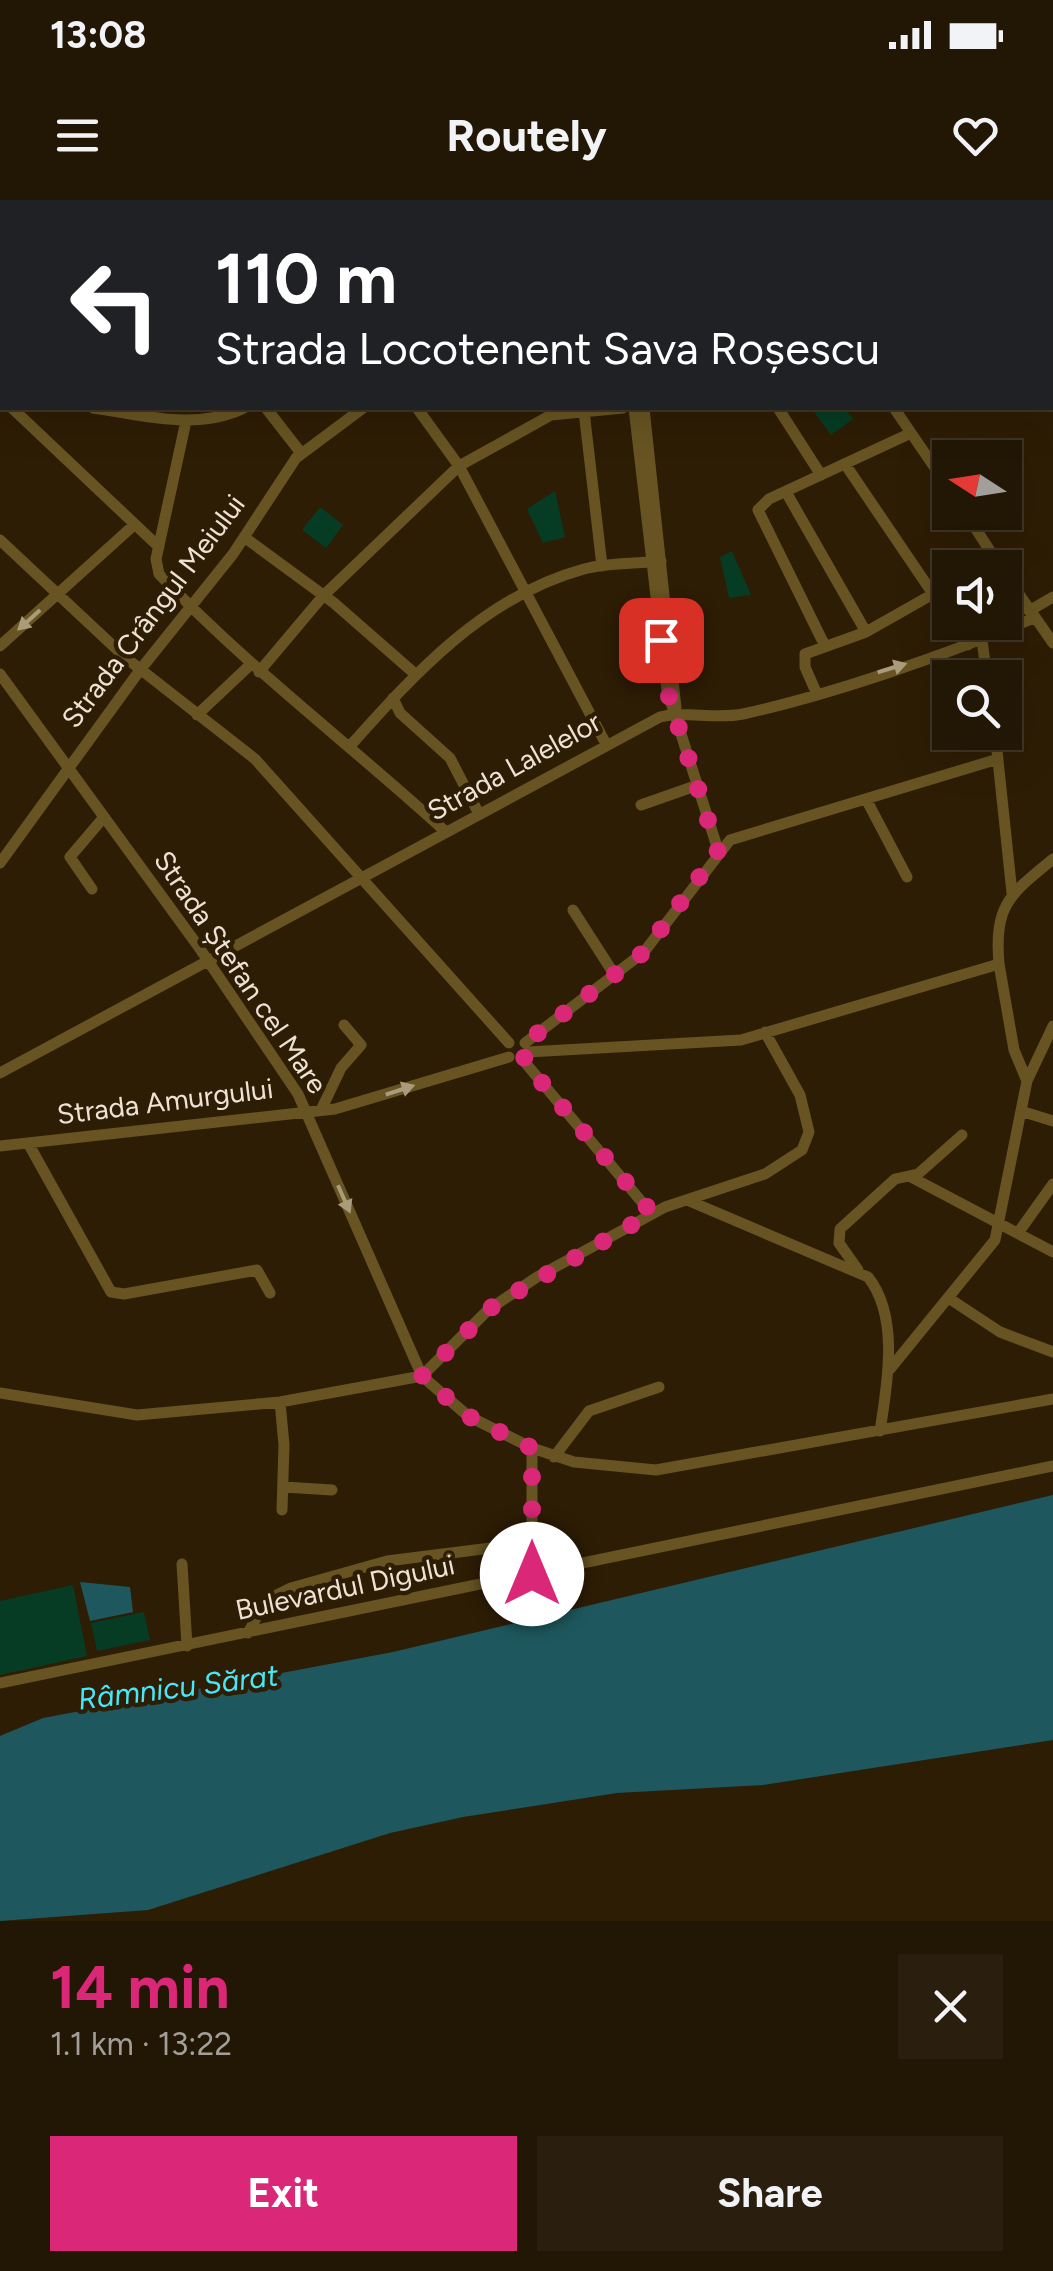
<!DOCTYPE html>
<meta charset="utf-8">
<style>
body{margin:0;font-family:Figtree,sans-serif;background:#2a1f0e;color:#f1f3f6;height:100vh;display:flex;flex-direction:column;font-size:38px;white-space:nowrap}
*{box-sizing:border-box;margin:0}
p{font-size:32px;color:#a29f9a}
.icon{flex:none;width:55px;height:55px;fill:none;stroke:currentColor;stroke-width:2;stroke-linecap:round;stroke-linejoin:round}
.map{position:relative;height:1721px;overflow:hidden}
.side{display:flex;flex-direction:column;background:#221604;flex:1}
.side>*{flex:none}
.top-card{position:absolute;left:0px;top:0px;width:1055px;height:210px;box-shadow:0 10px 40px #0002,0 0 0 2px #3f3526;background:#202124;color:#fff;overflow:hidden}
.needle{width:65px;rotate:282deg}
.fabs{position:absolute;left:932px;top:240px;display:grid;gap:20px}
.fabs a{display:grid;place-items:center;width:90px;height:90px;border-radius:0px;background:#221604;box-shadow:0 10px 40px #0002,0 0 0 2px #3f3526;font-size:50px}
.pin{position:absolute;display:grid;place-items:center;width:85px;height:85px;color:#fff;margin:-42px;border-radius:20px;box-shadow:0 5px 15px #0006}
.me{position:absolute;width:110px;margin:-55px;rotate:0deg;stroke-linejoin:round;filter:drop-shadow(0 0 8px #0008)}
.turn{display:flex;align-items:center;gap:35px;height:210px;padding:0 50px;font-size:45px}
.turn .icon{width:130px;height:130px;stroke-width:2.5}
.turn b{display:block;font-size:70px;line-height:85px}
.round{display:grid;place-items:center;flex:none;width:105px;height:105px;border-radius:0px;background:#2a1f0e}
.summary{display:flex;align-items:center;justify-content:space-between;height:170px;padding:0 50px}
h1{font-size:60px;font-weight:700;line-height:75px;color:#db2777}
.cta{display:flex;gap:20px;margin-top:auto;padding:20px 50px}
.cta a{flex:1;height:115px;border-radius:0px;background:#db2777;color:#fff;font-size:40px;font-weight:700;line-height:115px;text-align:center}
.cta a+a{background:#2a1f0e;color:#f1f3f6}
.status{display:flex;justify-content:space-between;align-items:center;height:70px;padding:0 50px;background:#221604;direction:ltr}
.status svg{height:28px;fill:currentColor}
header{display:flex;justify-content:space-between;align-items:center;height:130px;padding:0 50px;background:#221604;font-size:45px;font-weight:700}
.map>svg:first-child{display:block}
</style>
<div class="status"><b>13:08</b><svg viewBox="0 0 49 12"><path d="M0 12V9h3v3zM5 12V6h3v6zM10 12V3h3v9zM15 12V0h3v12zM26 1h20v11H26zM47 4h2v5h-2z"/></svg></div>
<header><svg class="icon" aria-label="menu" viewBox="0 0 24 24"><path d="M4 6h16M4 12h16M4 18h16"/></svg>Routely<svg class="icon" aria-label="heart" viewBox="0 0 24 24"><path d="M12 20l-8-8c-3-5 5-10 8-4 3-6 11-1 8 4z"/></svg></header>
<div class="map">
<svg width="1053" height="1721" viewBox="0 0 1053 1721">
<rect width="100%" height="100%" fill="#2e1d05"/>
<path fill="#063c23" d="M845,208L853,219L831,235L812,209Z
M555,291L565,337L543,343L527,309Z
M320,307L343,325L326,348L302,330Z
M732,351L751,395L729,398L720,357Z
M73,1385L87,1456L0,1475V1401Z
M144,1412L150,1440L97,1451L91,1423Z"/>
<path fill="#1e585e" d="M1053,1295V1540L763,1585L617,1593L463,1617L390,1633L148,1710L0,1721V1536L43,1518L393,1452Z
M80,1382L130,1387L133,1412L90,1421Z"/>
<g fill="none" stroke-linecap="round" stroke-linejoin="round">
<path stroke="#675422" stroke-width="11" d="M107,0L110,2
M180,0L183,2
M319,0L321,2
M536,0L538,2
M690,0L699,2
M626,2L630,0
M756,2L757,0
M0,197L2,196
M12,208L159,347
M93,208C144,215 196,231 244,208
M266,208L301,253
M417,208L459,266L606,544
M634,208L667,490L719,653
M644,208L676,508
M778,208L821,275
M894,208L950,290
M584,211L602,366
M186,221L156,359L159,374C248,468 351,545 446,632
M845,264L950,419
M786,292L866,432
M965,312L1001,368
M244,337L334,403L414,473
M0,340L126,458L255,559L509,843
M1005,374L1053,443
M1029,411L1053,397
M953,422L968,445
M982,440L987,478
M0,446L134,325
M825,446L758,310L769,299L911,233
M259,472L323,396L459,266L551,215L623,208
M0,474L198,746L298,894L422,1176L468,1216L532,1248L574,1262L656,1270L1053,1199
M816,492L805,467V454L866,432L933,394
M393,498L400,513L450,558L479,614
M197,515L250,465
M995,532L1012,693
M351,545C416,472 485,396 584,369C609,362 636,364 661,361
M866,599L907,677
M641,605L698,585
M0,663L140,470L233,354L296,258L363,208
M92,689L70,657L104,617
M573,710L614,774
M999,764L1014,850L1027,881
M525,843L644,752L730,640L998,559
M528,852L741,840L999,764C994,705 1010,694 1053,659
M523,860L651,1013
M0,873L660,517C684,510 714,520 743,514C834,494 948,454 1034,418
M321,910L341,868L361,845L344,825
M1024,912L1053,921
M28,943L111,1092L124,1094L257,1070L270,1093
M0,946L335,909L509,857
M909,976L1053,1052
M687,1000L868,1077C900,1117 887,1185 880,1231
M1018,1033L1053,984
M858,1070L839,1043L840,1029L895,979L918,974L962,935
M950,1099L1000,1132L1053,1152
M890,1169L995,1040L1027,881L1053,826
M422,1176L488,1110L537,1077L665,1007L765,974L802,950L809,932L800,895L765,832
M0,1193L137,1215L280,1202L422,1176
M280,1202L284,1245L282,1310
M554,1257L589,1211L659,1187
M284,1287L332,1290
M182,1364L187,1446
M532,1374V1248
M248,1433L265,1401L291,1388L387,1361L531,1343
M0,1483L1053,1266"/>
</g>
<defs><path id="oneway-solid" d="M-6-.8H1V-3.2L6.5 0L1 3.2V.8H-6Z" transform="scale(2.5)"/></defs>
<g fill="#aa9b7b">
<use href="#oneway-solid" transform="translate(29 420) rotate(138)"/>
<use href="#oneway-solid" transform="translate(892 468) rotate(-17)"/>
<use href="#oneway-solid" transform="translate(400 890) rotate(-18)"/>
<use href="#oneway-solid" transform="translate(344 999) rotate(66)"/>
</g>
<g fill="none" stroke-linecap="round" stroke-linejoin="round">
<path stroke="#db2777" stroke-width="18" stroke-dasharray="0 32.4" d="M532,1374V1248L468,1216L422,1176L494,1105L652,1013L523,860L528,851L525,843L644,752L718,652L667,490L661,440"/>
</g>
<g text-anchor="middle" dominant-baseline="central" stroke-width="9" stroke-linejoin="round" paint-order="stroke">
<g font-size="28" fill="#ede2d4" stroke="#2e1d05">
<text transform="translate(153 411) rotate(-53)">Strada Crângul Meiului</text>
<text transform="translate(514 566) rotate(-29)">Strada Lalelelor</text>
<text transform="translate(241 772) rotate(56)">Strada Ștefan cel Mare</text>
<text transform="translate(165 901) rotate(-7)">Strada Amurgului</text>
<text transform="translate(345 1387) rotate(-12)">Bulevardul Digului</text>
</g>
<g font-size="30" font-style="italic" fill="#48e6f7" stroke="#2e1d05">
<text transform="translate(178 1487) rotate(-7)">Râmnicu Sărat</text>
</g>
</g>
</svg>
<div class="fabs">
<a><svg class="needle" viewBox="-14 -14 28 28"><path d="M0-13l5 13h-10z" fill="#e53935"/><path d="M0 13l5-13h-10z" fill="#a29f9a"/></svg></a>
<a><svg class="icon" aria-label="sound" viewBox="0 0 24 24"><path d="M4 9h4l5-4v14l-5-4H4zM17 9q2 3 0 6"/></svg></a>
<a><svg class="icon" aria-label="search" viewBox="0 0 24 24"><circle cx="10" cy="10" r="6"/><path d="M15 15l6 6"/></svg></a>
</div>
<div class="pin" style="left:661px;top:440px;background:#d93025"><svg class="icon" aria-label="arrive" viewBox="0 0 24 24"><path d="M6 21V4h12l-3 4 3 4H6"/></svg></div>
<svg class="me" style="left:532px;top:1374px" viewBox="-20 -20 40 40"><circle r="19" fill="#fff"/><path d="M0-13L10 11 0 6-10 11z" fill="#db2777"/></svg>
<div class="top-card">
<div class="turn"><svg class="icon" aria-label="left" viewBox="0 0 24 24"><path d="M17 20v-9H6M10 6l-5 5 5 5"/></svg><div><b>110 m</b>Strada Locotenent Sava Roșescu</div></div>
</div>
</div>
<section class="side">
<div class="summary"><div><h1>14 min</h1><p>1.1 km · 13:22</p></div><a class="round"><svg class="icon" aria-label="close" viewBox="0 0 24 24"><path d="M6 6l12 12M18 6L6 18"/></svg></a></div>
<div class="cta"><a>Exit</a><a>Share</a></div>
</section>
